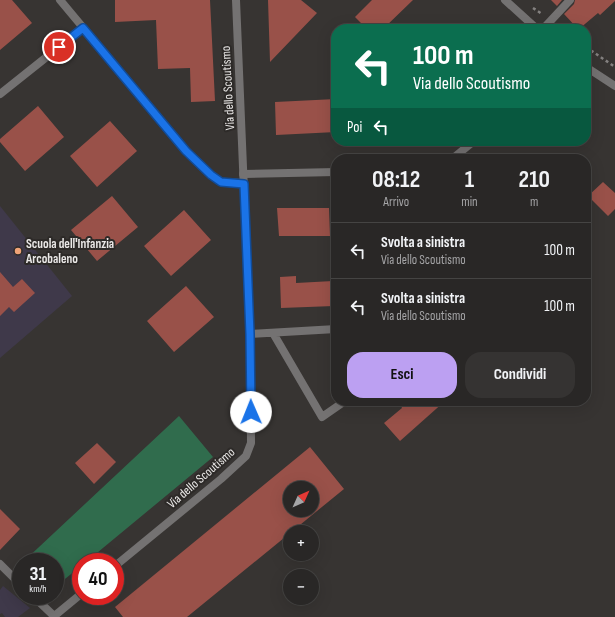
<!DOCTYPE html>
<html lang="it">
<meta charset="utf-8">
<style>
body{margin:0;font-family:"Sofia Sans Condensed",sans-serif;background:#353332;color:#f1f3f6;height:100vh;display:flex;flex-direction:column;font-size:15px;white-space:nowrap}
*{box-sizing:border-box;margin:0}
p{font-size:13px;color:#a5a5a7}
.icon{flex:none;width:22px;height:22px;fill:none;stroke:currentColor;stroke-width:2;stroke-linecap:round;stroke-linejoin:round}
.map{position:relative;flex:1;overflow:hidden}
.sheet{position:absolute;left:331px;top:154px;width:260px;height:252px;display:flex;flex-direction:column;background:#292726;border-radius:16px;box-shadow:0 4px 16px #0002,0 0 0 1px #454443}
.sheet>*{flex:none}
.banner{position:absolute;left:331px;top:24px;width:260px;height:122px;border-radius:16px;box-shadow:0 4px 16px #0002,0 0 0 1px #454443;background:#0b6e4f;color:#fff;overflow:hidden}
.needle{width:26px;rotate:45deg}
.buttons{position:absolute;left:283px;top:481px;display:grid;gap:8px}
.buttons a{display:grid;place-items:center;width:36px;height:36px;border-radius:50%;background:#292726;box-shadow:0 4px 16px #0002,0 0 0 1px #454443;font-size:20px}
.speed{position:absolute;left:12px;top:553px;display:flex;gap:8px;font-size:20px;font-weight:700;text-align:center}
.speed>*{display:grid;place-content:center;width:52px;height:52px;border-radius:50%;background:#292726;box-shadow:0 4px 16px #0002,0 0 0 1px #454443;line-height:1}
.speed small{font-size:10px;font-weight:400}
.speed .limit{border:6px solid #d22;background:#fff;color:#111}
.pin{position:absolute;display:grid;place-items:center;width:34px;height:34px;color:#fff;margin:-17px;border:2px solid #fff;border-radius:50%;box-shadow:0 1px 4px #0007}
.me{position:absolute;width:44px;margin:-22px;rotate:359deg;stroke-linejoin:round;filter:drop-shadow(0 0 3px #0008)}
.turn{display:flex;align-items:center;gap:14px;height:84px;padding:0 16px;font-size:18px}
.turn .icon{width:52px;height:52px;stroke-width:2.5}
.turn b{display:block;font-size:28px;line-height:34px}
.then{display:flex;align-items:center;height:38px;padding:0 16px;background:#0003;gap:8px;font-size:15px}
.eta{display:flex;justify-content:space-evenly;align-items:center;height:68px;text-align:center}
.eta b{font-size:24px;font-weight:700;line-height:28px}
.button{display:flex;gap:8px;margin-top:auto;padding:8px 16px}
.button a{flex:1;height:46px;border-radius:16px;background:#bca0f2;color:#111;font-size:16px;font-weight:700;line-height:46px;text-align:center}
.button a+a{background:#353332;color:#f1f3f6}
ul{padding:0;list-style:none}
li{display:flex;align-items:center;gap:12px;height:56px;padding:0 16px;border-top:1px solid #454443}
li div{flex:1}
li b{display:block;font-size:15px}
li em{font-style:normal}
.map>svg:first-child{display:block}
</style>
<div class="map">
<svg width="615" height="617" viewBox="0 0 615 617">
<rect width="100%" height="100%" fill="#373432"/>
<path fill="#3f394a" d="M0,206L72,296L0,358Z
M3,586L30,608L18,617H5L2,613L0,614V590Z"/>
<path fill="#306c4d" d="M179,416L213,457L86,562H81V566L55,587V562H23Z"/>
<path fill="#995149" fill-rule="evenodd" d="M0,0H12L32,23L0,50Z
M115,0H210L215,101L191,102L190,68L158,69L156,20L115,22Z
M268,0H301L317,13L270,62Z
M372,0H413L383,29H367L355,17Z
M551,0H562L557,6Z
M575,0H615V1L600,15L598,13L579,29H578L564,14L574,4Z
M336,99V132L276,135L275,102Z
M38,106L64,137L25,171L0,142V139Z
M110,121L137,151L97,187L70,156Z
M603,182L615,193V209L608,216L588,196Z
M112,196L138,227L97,261L71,230Z
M277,208H329L330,236H279Z
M184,210L211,240L171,276L144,246Z
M0,272L13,287L22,279L35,293L14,312L9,307L0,316Z
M296,276V283L333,281L334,306L281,308L280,277Z
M186,286L214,317L174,352L147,321Z
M399,401H445L400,441L384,423L402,408Z
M97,443L116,462L94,484L75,463Z
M310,447L344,489L187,617H123L115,607ZM290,488H312V510H290Z
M0,509L20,529L0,550Z"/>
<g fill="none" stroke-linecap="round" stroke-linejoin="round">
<path stroke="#848180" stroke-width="2.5" stroke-dasharray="3 3" stroke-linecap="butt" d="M533,8L542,14
M586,47L615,67"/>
<path stroke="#747272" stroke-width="8" d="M60,0L186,151L211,175L221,182L243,183
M543,29L570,0
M0,94L83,28
M452,159L474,141
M243,174L336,172
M273,333L322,417L345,401
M250,334L336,329
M0,564L21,585
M33,596L55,617"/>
<path stroke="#747272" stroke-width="8" d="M505,0L537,29
M586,67L615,86
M115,566L221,479L246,456L251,443L250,334L236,0
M53,617L81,594"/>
</g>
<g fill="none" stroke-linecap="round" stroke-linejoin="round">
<g stroke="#114b97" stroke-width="10">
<path id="route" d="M59,47L83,28L186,151L211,175L221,182L244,184L250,334L251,412"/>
</g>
<use href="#route" stroke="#1a73e8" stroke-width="7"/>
</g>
<circle fill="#efa377" stroke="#2d2a28" stroke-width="1.5" cx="18" cy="251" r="4"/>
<g text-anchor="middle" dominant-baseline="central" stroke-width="4" stroke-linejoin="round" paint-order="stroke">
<g font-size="13" fill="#eae8e7" stroke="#2d2a28">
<text transform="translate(228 88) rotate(-93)">Via dello Scoutismo</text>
<text transform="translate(201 478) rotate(-41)">Via dello Scoutismo</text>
</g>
<g font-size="13" font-weight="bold" fill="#eae8e7" stroke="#2d2a28" text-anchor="start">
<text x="26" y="244">Scuola dell'Infanzia<tspan x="26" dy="15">Arcobaleno</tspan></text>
</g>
</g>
</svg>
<div class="buttons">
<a><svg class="needle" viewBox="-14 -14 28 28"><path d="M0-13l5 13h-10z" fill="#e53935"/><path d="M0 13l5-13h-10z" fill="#a5a5a7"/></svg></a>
<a>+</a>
<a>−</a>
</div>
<div class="speed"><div>31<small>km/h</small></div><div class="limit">40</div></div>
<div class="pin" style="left:59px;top:47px;background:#d93025"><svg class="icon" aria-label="arrive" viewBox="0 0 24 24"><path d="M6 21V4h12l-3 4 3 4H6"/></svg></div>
<svg class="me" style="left:251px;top:412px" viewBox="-20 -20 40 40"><circle r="19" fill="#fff"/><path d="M0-13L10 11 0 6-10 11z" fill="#1a73e8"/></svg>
<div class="banner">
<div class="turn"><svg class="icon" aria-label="left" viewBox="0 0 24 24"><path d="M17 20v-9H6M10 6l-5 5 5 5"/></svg><div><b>100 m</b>Via dello Scoutismo</div></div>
<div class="then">Poi<svg class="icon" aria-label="left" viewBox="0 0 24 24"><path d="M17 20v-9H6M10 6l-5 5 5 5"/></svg></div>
</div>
<section class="sheet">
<div class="eta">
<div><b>08:12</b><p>Arrivo</p></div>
<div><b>1</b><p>min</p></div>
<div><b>210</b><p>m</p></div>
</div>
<ul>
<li><svg class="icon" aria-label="left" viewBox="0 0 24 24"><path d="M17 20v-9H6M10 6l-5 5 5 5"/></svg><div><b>Svolta a sinistra</b><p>Via dello Scoutismo</p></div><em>100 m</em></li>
<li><svg class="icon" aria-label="left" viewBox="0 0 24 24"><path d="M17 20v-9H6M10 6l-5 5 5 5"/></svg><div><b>Svolta a sinistra</b><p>Via dello Scoutismo</p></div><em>100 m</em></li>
</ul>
<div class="button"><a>Esci</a><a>Condividi</a></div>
</section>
</div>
